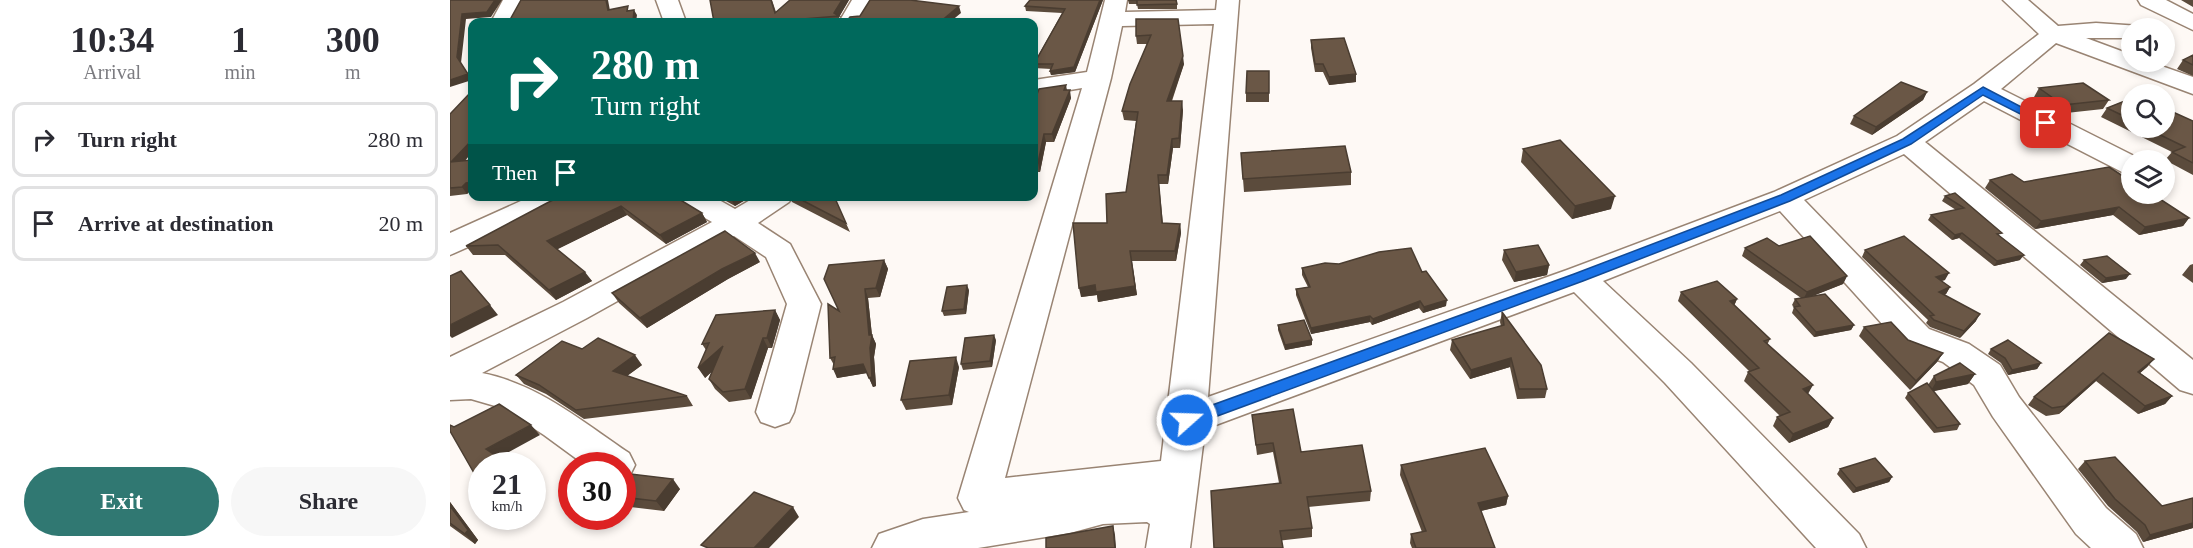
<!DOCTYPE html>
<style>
body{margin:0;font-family:"Times New Roman",serif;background:#f7f7f7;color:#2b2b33;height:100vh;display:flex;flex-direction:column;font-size:22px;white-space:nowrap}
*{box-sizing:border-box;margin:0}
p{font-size:20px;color:#7c7c81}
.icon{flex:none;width:33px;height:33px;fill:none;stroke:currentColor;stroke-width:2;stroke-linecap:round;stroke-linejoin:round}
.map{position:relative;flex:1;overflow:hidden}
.side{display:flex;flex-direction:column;background:#fff;width:450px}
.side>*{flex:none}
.hud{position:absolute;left:18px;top:18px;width:570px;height:183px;border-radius:12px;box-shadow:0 3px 9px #0003;background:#00695c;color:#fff;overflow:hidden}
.tools{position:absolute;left:1671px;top:18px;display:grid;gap:12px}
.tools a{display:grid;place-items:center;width:54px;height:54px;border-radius:50%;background:#fff;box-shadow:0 3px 9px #0003;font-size:30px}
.speed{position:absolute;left:18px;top:452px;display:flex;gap:12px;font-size:30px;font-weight:700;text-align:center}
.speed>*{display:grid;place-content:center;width:78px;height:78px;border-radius:50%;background:#fff;box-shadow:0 3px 9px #0003;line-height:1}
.speed small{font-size:15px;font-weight:400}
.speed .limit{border:9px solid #d22;background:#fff;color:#111}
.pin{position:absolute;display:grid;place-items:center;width:51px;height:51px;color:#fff;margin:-26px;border-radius:12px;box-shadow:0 3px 9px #0006}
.me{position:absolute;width:66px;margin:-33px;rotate:70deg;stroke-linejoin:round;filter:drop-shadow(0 0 4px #0008)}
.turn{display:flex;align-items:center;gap:21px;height:126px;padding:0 24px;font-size:27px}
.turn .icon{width:78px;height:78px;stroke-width:2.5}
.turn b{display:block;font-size:42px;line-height:51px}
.then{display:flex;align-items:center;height:57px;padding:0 24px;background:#0003;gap:12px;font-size:22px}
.eta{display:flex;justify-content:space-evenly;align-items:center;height:102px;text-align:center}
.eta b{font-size:36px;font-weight:600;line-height:42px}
.cta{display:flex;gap:12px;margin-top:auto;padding:12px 24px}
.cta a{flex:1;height:69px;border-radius:36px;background:#307872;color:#fff;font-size:24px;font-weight:600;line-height:69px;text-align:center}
.cta a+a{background:#f7f7f7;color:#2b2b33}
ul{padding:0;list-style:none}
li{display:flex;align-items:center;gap:18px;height:75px;margin:0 12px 9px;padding:0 12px;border:3px solid #e1e1e2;border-radius:12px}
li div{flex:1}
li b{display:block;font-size:22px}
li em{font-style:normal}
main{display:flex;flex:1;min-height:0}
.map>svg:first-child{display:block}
</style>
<main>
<section class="side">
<div class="eta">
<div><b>10:34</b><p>Arrival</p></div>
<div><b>1</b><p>min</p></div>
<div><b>300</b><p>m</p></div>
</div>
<ul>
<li><svg class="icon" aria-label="right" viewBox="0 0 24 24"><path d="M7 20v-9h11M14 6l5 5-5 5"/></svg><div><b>Turn right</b></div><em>280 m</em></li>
<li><svg class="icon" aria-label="arrive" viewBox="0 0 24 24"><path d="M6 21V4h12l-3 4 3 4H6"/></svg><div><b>Arrive at destination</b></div><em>20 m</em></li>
</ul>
<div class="cta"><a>Exit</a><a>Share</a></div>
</section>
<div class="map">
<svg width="1743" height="548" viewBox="0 0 1743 548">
<rect width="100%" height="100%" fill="#fef9f5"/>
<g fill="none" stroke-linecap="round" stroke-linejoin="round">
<g stroke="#998473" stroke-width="3">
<path id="minor" d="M53,0H75L64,22H41Z
M206,0H228L236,22H214Z
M402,0H424L411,22H389Z
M655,0H677L675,12L766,10L767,0H789L758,397L1117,270L1324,192L1447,136L1524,84L1589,34L1553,0H1578L1608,26L1646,23L1690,26L1692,28H1682V38H1636L1682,55V62H1700L1743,77V94L1606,43L1551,89L1692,160H1682V175L1672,172L1534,101L1475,142L1743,360V394L1730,390L1454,154L1354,200L1479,329L1519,344L1550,365L1569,397L1656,508L1686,534L1693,548H1641L1626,534L1543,417L1524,385L1493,362L1453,347L1330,211L1153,281L1241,363L1409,534L1416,548H1366L1215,383L1124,292L755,429L740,548H696L700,524L697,522L653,524L620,533L528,548H422L429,534L473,519L519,512L514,510L508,498L632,88L584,96V80L637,72ZM764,24L711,461L555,478L661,78L672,26Z
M1688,0H1716L1743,14V30L1691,5Z
M82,196H123L119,202L0,255V233Z
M223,196H262L285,209L307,196H343L339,202L308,223L340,244L371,304L344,412L339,422L325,427L311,422L306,412L337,304L316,257L284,236L137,318L32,373C88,384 133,422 179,453L185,465L179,477L172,479V465H135L94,435L52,408L21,399L0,400V357L113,302L262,222L227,202Z"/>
</g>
<use href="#minor" fill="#fff" fill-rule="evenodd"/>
</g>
<path fill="#5b4b3c" d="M260,0H322L326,12L399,0L389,17L391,22H264Z
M580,0H653L625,72L601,75L600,71L601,69L584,68V63L612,13L576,11L575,6Z
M678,0H727V9H688L687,4H679Z
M1731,0H1743V7Z
M686,19L734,64L722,101L733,110L730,148H723L718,184H709L713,223L730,224L731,233L726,261H682L687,295L648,302L647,295L631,297L657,223L676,192L686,121L674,120L672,111L697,44H687L686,36Z
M861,40L906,74V82L879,85L873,72H865L861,48Z
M1743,55V76L1727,69L1733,60Z
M819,71V102H796V93Z
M616,85L617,90L621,98L604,142H596L590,172H584V102Z
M1589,88L1659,100L1653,109L1607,114L1584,97Z
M1477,92L1473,100L1422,135L1400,124L1404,116Z
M22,93V152L15,161L22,160V190H21L17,194L0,196V114Z
M1682,98V128H1714L1743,121V175L1715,160L1722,152L1651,117L1657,108Z
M1073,149L1161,209L1122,219L1071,162Z
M791,153L901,172V185L794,192Z
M1540,180L1574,182L1706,199L1739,218L1733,226L1689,235L1663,215L1585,229L1535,188Z
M1505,193L1550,237L1570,260L1544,266L1509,238L1502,240L1478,220L1481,215L1506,210L1492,201L1495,196Z
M111,196L252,213L257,222L216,244L177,215L107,249L142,281L106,300L55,255H23L16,246Z
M267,196H302L285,206Z
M339,196H390L385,199L400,232L342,202Z
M1329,246L1397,276L1393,284L1362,296L1404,325L1401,330L1364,337L1342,313L1344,307L1342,305L1345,299L1351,298L1292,256L1295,248Z
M1054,250L1099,265L1097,275L1064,282L1052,260Z
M1415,250L1495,280L1491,281L1500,287L1496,294L1494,295L1526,321L1510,338L1480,327L1476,323L1478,320L1412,257Z
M434,260L438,269L430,297L418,298L422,335L426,344L424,357L426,386L423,387L417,373L387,378L384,365L380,358L389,311Z
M1634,260L1676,279L1652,283L1630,265Z
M310,262L278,279L197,328L169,303L162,293Z
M889,264L972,272L996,306L973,313L969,308L922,325L920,322L861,334L846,295V289L858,287L852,275V268Z
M1743,264V283L1732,275L1740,265Z
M519,290L516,314L494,316L492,311Z
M1231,292L1287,299L1284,306L1320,339L1317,345L1358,394L1383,418L1378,427L1339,443L1323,426L1327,417L1330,416L1294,381L1298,372L1299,371L1228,301Z
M325,310L330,320L322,348H318L301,399L279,402L265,389L259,379L262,371L255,378L256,350L252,344Z
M1052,312L1097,389L1095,398L1067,399L1060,367L1020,379L1000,350L1002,340L1051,326L1050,322Z
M828,325L862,345L835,350L828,330Z
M1414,327L1458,340L1493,353L1487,362L1460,390L1409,336Z
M1659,333L1704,359L1697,367L1690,373L1722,396L1715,404L1688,414L1646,381L1609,414L1596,416L1578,405L1584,397Z
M546,340L542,367L513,370L511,364Z
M132,349L192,365L177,376L237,396L243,406L134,419L96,394L74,384L66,375Z
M1541,349L1591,363L1587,369L1558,375L1551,363L1538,354Z
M509,367L502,405L456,410L451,400Z
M1525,374L1518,384L1483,391L1510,424L1507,430L1484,433L1455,398L1458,393L1478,385L1484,376Z
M802,415L851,452L921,491L920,501L858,507L862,528V537L764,548L829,483L823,452L807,455Z
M1635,461L1712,506L1743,498V528L1693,542L1687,532L1658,506L1628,469Z
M951,465L1058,496L1056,505L1031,511L1045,548H962L960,543L961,534L972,532L950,475Z
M1390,469L1442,477L1439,482L1403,493L1387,474Z
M172,473L230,489L214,511L172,506Z
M0,502L28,540L25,544L0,526Z"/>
<path fill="#4a3d31" d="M45,0H52L41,17L16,19L11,63L22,80L0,87V80L7,57L12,14Z
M156,0H158L161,16L158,10Z
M392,0H399L389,17L384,13Z
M650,0H653L625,72L601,75L600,71Z
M509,6L511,13L500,22H490Z
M184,10L187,15L186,22H183Z
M733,56L734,64L718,110L717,101Z
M906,74V82L879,85V77Z
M620,90L621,98L604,142L602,134Z
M1477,92L1473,100L1422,135L1426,127Z
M732,101L733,110L730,148L729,138Z
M594,134L596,142L590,172L588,163Z
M722,139L723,148L718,184L717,175Z
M22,140V152L7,169L1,162Z
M22,182V190H21L17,194L12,187L16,183Z
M281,196H302L285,206L280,197Z
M1165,196L1161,209L1122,219L1125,206Z
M171,206L177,215L104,251L97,241Z
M1669,207L1663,215L1585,229L1591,221Z
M252,213L257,222L216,244L210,235Z
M1739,218L1733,226L1689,235L1695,227Z
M730,224L731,233L726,261L725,251Z
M1512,233L1509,238L1502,240L1505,235Z
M680,251L687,295L648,302L647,295L631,297L629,288Z
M305,253L310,262L278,279L197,328L190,318L272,269Z
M1574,255L1570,260L1544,266L1547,261Z
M434,260L438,269L430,297L426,288Z
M1099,265L1097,275L1064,282L1066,272Z
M135,272L142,281L106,300L99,290Z
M1499,273L1495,280L1482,283L1486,277Z
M1680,274L1676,279L1652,283L1656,278Z
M1397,276L1393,284L1353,300L1357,292Z
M517,285L519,290L516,314L514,309Z
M1500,287L1496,294L1485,299L1489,292Z
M415,289L418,298L422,336V335L426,344L424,357L426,386L423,387L419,378V335Z
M1287,299L1283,308L1280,301Z
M997,300L996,306L973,313L974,307Z
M970,301L969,308L922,325L923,319Z
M40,305L48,315L2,338L0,336V325Z
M325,310L330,320L322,348L317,338Z
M1530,314L1526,321L1510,338L1514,331Z
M920,316V322L861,334V328Z
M1404,325L1401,330L1364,337L1366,332Z
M544,335L546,340L542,367L540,361Z
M313,338L318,348L301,399L295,389Z
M862,340V345L835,350V345Z
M273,346L279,356L255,378L248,368Z
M1493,353L1487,362L1460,390L1466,381Z
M185,355L192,365L170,381L163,371Z
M506,357L509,367L502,405L499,395Z
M1061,358L1060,367L1020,379L1021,370Z
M1704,359L1697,367L1682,380L1688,372Z
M1591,363L1587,369L1558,375L1562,370Z
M413,364L417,373L387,378L383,369Z
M1653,373L1646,381L1609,414L1615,406Z
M1525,374L1518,384L1480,392L1486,382Z
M1363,385L1358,394L1353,389Z
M1722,396L1715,404L1688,414L1695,406Z
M1383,418L1378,427L1339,443L1343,434Z
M81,425L90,435L46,459L36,449Z
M1442,477L1439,482L1403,493L1406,488Z
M223,479L230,489L214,511L206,501Z
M84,481L93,491L82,498V482Z
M1058,496L1056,505L1026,512L1028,503Z
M0,502L28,540L25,544L15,534L0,506Z
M343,507L349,517L319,548H304Z
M51,516H59L54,519Z
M1743,523V528L1693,542L1700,535Z
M663,526L665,535L666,548H665Z"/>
<path fill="#6a5746" stroke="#4a3d31" stroke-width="1.5" d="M0,0H45L37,12L12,14L7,57L18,74L0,80Z
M71,0H156L158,10L178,6L177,11L184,10L183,22H64L61,18Z
M260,0H321L325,13L340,0H392L384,13L389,16L317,22H264Z
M420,0H460L509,6L490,22H396L400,17L410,16Z
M580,0H650L624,67L600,71L603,64H584L615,9L575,6Z
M678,0H726L727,4L687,5V0Z
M686,19H728L733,56L717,101H732L729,138L722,139L717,175H708L712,223L730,224L725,251H680L685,286L646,292L645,285L629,288L623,223H657L656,194L676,192L688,112L672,111L680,84L701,35L686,36Z
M894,38L906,74L879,77L873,64H865L861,40Z
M1743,55V65L1733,60Z
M797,71H819V93H796Z
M1451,82L1477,92L1426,127L1404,116Z
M1633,83L1659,100L1613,105L1589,88Z
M616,85L614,90H620L602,134H594L588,163L584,164V102L589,89Z
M20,93H22V140L1,162L22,160V182L16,183L12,187L0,188V114Z
M1682,98V120L1657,108Z
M1714,108L1743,121V163L1722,152L1735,147L1696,128H1714Z
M1110,140L1165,196L1125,206L1073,149Z
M895,146L901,172L793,179L791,153Z
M1659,167L1682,182V194H1698L1706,199H1710L1739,218L1695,227L1669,207L1591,221L1540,180L1562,174L1574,182Z
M1505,193L1552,233L1547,234L1574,255L1547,261L1512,233L1505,235L1481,215L1514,208L1495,196Z
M111,196H224L252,213L210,235L171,206L97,241L135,272L99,290L48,245L16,246L97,203Z
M344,196H384L396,223Z
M275,231L305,253L272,269L190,318L162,293Z
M1360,236L1397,276L1357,292L1295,248L1317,238L1329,246Z
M1454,236L1499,273L1486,277L1500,287L1489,292L1530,314L1514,331L1484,320L1480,316L1484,315L1415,250Z
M1088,245L1099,265L1066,272L1054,250Z
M961,248L972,272L976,271L997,300L974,307L970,301L923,319L920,316L861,328L846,289L860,287L852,268L875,263L889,264L929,252Z
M1657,256L1680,274L1656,278L1634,260Z
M434,260L426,288L415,289L419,335H422L420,348L422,377L419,378L413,364L383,369L385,357L380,358L378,304L389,311L374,279L379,265Z
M11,271L40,305L0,325V276Z
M1267,281L1287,299L1280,301L1320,339L1314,341L1363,385L1353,389L1383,418L1343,434L1327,417L1340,412L1298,372L1309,368L1231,292Z
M517,285L514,309L492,311L497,287Z
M1375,294L1404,325L1366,332L1344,307L1350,306L1345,299Z
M325,310L317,338H313L295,389L273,392L259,379L273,346L248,368L259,343L252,344L266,315Z
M1052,312L1091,365L1097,389H1069L1061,358L1021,370L1002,340L1054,325Z
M854,320L862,340L835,345L828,325Z
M1441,322L1458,340L1493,353L1466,381L1414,327Z
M1659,333L1704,359L1688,372L1722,396L1695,406L1653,373L1615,406L1602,408L1584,397Z
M544,335L540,361L511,364L515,338Z
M148,338L185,355L163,371L237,396L126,410L89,385L66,375L112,341L132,349Z
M1558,340L1591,363L1562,370L1555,358L1541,349Z
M506,357L499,395L451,400L460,361Z
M1510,363L1525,374L1486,382L1484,376Z
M1477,383L1510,424L1487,428L1458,393Z
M49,404L81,425L36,449L60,465H32V487L0,431V425L4,427Z
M843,409L851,452L912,445L921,491L857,497L862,528L830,531L833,548H764L761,491L831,483L823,443L806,445L802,415Z
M1035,448L1058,496L1028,503L1045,548H966L961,534L976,531L951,465Z
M1665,457L1712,506L1743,498V523L1700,535L1695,525L1665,499L1635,461Z
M1425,458L1442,477L1406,488L1390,469Z
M172,473L223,479L206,501L172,497Z
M304,492L343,507L304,548H258L251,545Z
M0,506L18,530L15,534L0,523Z
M663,526L665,548H596V538Z"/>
<path fill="#1a73e8" stroke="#114b97" stroke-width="1.5" d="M1533,87L1602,123L1592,125L1533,95L1461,144L1340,201L1133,281L743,425L737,427L729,420L732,416L1124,274L1331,195L1453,139Z"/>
</svg>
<div class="tools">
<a><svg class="icon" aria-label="sound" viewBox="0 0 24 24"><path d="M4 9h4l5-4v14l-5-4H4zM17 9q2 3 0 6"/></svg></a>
<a><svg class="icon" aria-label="search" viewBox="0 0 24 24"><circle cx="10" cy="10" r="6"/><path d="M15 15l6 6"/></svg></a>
<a><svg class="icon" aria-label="layers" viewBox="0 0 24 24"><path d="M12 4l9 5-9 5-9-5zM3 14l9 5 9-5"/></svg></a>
</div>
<div class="speed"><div>21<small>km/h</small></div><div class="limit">30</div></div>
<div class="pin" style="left:1596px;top:123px;background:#d93025"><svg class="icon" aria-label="arrive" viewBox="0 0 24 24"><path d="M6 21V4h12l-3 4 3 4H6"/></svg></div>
<svg class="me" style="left:737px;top:420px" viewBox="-20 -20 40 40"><circle r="17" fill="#1a73e8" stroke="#fff" stroke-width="3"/><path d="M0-11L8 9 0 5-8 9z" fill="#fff"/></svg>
<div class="hud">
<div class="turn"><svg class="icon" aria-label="right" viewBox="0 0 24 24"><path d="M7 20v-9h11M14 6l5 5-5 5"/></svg><div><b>280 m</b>Turn right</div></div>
<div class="then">Then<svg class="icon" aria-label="arrive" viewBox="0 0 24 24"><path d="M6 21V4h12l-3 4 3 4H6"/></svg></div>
</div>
</div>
</main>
